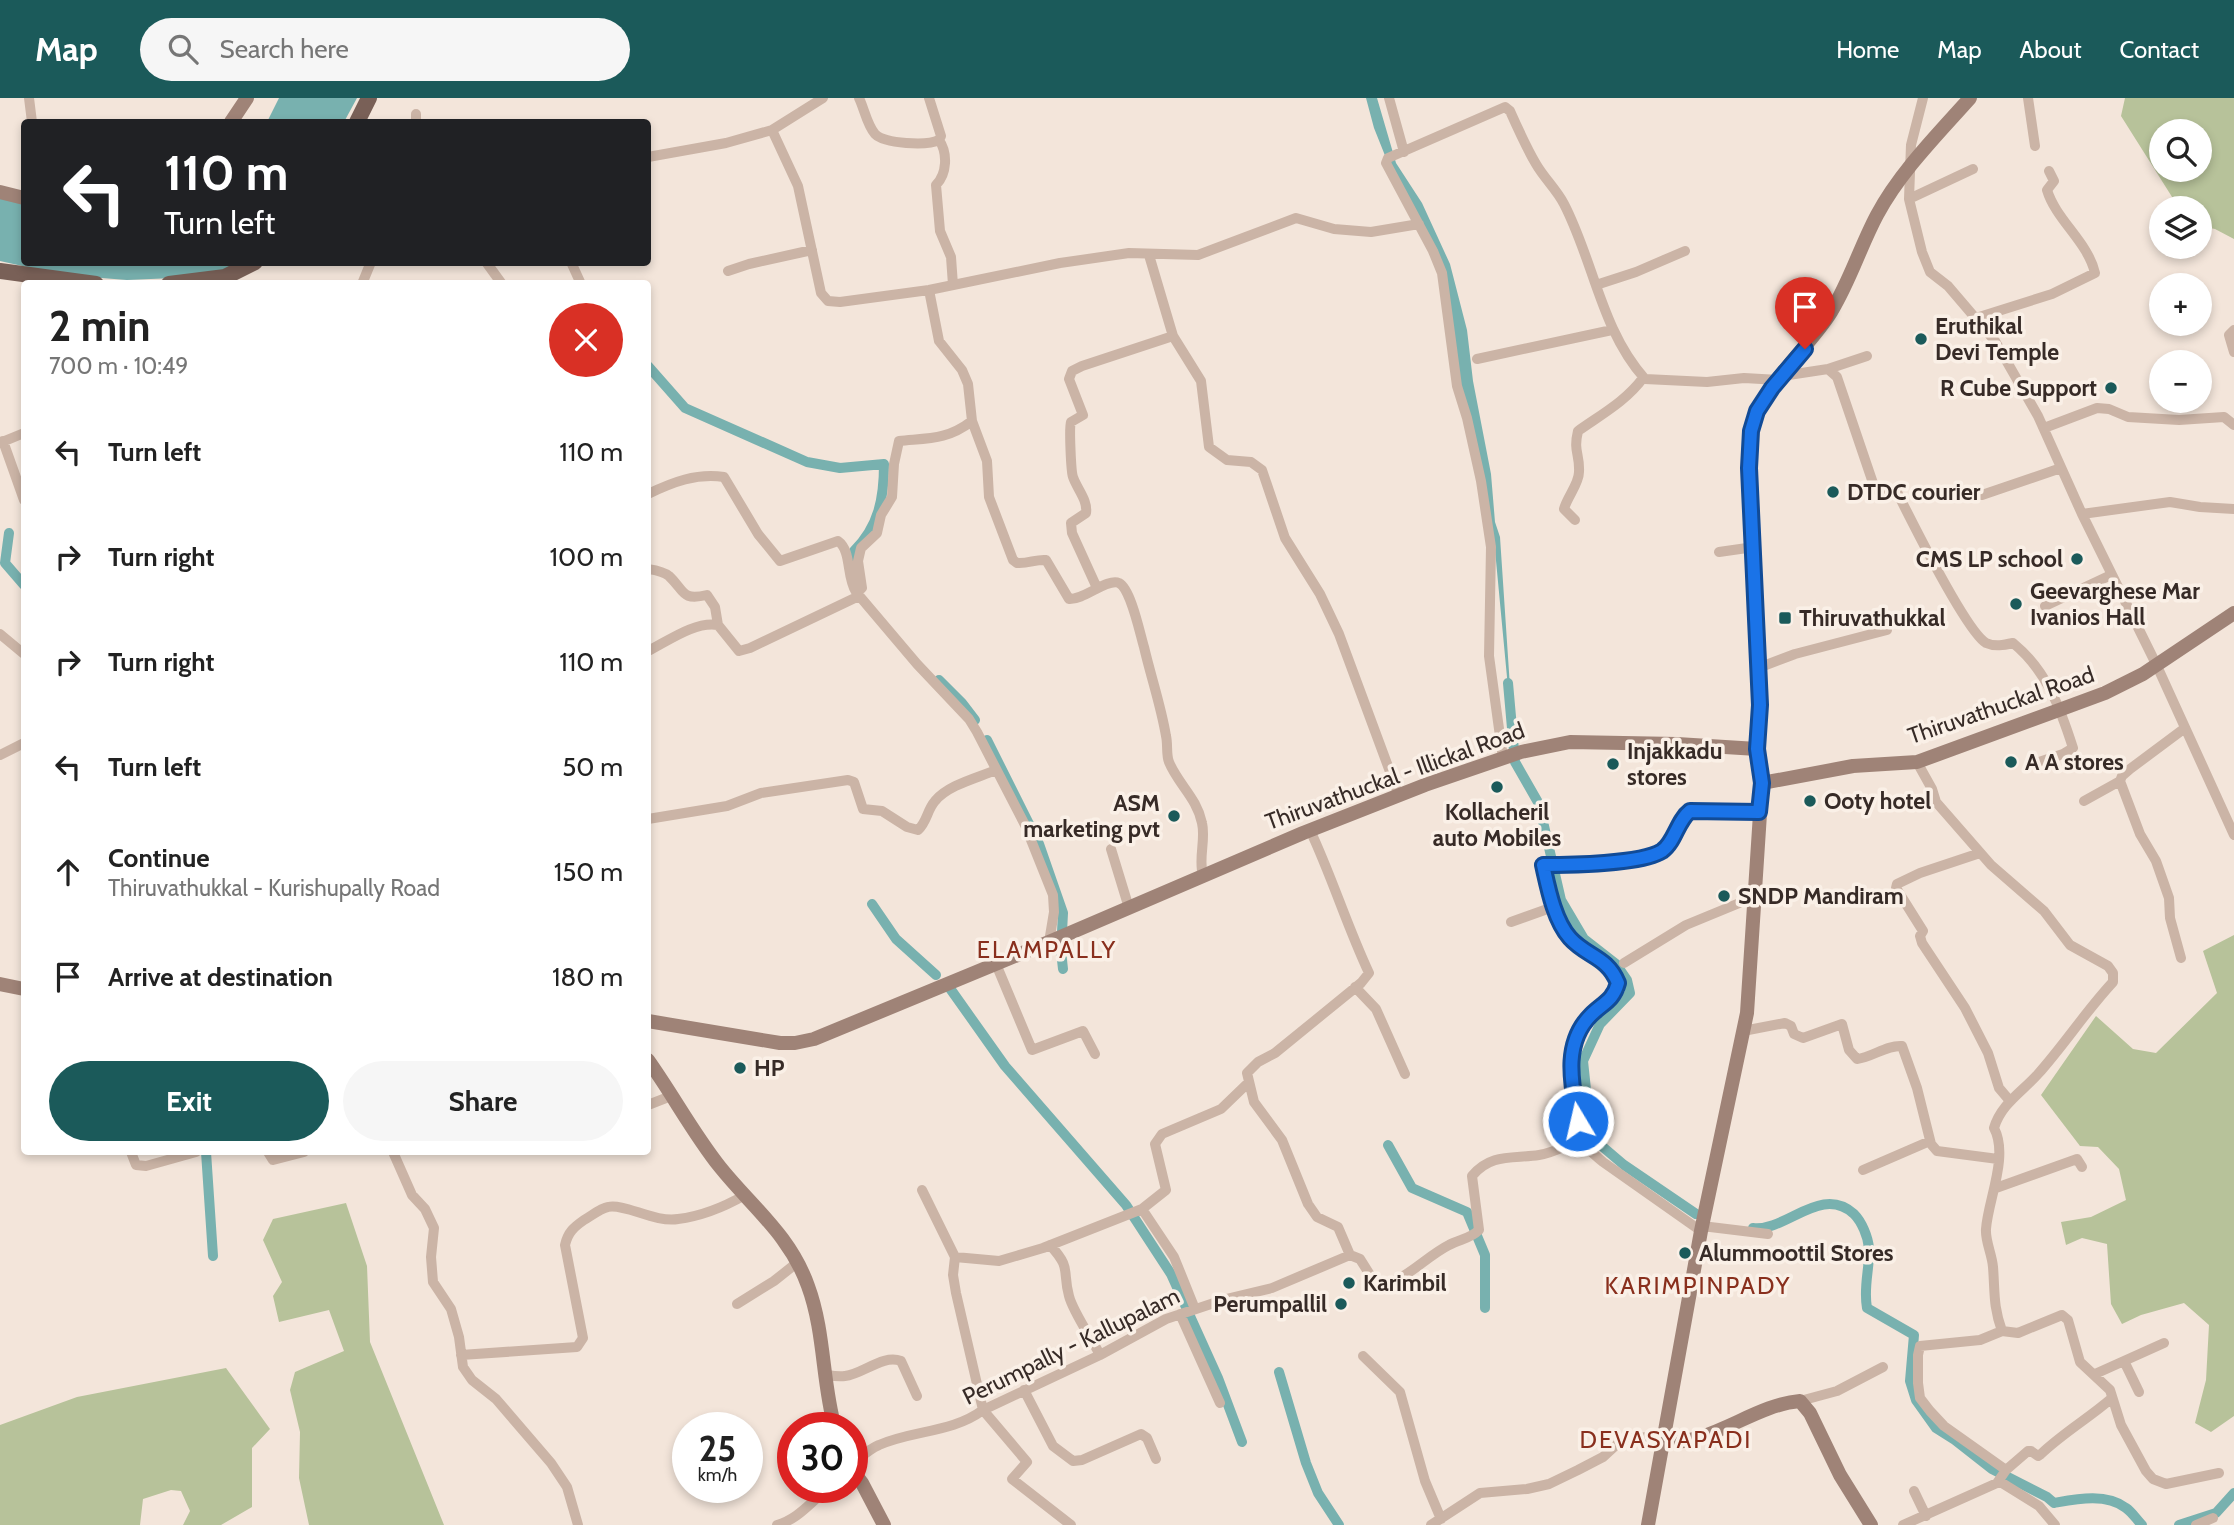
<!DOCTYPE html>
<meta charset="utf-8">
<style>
body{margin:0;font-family:Cabin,sans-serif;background:#f6f6f6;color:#222;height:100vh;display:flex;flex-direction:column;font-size:26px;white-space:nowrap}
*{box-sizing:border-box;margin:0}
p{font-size:23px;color:#767676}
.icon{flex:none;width:38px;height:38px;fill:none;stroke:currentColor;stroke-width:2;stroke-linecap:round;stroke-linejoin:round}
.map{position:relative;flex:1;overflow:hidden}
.side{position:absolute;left:21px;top:182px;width:630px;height:875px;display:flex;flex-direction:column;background:#fff;border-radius:7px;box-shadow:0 4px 10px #0003}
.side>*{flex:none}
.banner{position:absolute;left:21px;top:21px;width:630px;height:147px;border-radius:7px;box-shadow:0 4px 10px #0003;background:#202124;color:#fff;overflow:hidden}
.buttons{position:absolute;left:2149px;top:21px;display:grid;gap:14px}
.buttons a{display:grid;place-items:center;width:63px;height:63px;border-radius:50%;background:#fff;box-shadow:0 4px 10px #0003;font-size:35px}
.speed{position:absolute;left:672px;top:1314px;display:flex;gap:14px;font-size:35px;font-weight:700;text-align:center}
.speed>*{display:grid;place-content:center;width:91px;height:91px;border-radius:50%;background:#fff;box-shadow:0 4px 10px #0003;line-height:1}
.speed small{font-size:18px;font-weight:400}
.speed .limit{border:10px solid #d22;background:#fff;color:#111}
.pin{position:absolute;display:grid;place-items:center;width:60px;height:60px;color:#fff;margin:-72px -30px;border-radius:50% 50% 50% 0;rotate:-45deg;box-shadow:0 0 7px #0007}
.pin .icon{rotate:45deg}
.me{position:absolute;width:77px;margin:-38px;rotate:351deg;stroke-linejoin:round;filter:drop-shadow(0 0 5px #0008)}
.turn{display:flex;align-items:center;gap:24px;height:147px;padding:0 28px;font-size:32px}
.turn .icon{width:91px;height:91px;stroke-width:2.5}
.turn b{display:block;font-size:49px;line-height:60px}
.round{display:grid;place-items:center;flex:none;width:74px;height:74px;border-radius:37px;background:#f6f6f6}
.headline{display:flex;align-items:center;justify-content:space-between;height:119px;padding:0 28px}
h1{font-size:42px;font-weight:700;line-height:52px}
.cta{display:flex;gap:14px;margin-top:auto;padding:14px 28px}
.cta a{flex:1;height:80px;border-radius:42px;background:#1b5a5a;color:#fff;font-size:28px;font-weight:700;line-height:80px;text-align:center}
.cta a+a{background:#f6f6f6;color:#222}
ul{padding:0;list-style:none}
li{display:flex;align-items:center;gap:21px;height:105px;padding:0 28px}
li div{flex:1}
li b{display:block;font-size:26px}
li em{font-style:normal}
header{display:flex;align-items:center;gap:42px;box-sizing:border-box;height:98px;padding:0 35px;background:#1b5a5a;color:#fff}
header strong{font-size:33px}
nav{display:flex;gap:38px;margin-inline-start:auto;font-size:24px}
.search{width:490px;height:63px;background:#f6f6f6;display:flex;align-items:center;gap:18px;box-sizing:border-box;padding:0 24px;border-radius:38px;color:#767676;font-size:26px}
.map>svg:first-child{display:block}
</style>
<header>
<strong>Map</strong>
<div class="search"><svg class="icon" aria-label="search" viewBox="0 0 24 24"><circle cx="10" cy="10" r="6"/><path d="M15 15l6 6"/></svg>Search here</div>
<nav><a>Home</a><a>Map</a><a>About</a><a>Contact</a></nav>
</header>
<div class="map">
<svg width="2234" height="1427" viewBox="0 0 2234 1427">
<rect width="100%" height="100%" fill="#f3e5da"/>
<path fill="#b7c29a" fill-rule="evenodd" d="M2125,0H2234V141L2215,131L2200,128V110H2179L2121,18ZM2161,33H2200V72H2161Z
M2234,837V1318L2211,1334L2195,1325L2206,1282L2209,1227L2184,1205L2141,1217L2122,1226L2111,1206L2107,1146L2082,1140L2066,1147L2061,1124L2091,1119L2126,1102L2119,1071L2098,1049L2080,1048L2041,997L2096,918L2133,951L2156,955L2217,895L2203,853Z
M346,1105L367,1168L370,1244L444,1427H309L299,1380L300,1334L290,1292L295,1274L344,1253L329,1212L279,1224L273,1198L282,1184L263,1142L273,1121Z
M226,1270L270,1331L252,1350V1409L221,1427H183L190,1413L181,1393L171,1392L143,1401L140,1427H0V1327L77,1299Z"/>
<path fill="#78b1af" d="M279,0H357L344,24H267Z
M1366,0H1377L1396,65L1422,105L1450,166L1467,232L1473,283L1491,376L1495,424L1500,439L1515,664L1495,452L1461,298L1445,181L1386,60L1374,30Z
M0,96L24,103V164L248,165L198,179L127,182L63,177L0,163Z"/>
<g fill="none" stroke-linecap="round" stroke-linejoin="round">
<path stroke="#78b1af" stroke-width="10" d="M648,268L685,310L807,364L840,370L884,366C884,400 879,428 854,453V474
M9,435L5,465L24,487
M939,582L962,605L975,622
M1508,585L1515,664L1539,706L1561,802L1584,841L1616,866L1627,882L1630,895L1600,926L1583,963L1590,1029L1597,1044L1624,1067L1696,1116
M987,642L1039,746L1063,815L1061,853L1063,871
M872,806L896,841L936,877
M949,889L1005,968L1126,1107L1171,1176L1218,1280L1242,1344
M1388,1047L1412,1090L1467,1114L1485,1157V1210
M206,1054L213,1158
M1753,1130C1786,1134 1821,1086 1854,1116C1862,1124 1868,1139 1869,1150C1870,1170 1863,1189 1867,1210L1914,1237L1910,1283L1916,1302L1936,1330L1955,1342L1992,1371L2047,1399L2054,1405C2077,1401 2106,1395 2126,1410C2132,1414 2137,1422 2142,1427
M1279,1274L1306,1365L1318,1395L1339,1427
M2179,1427L2216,1415L2234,1395"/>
<path stroke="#cbb4a6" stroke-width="10" d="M29,0L32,24
M859,0C864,10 867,27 875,36C885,46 927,48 939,42L941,38L929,0
M1389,0L1404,54
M1923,0L1911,47L1909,101L1922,154L1930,174L1948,188L1995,243L2038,318L2082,416L2157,568L2234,737
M2028,0L2035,48
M416,24V16
M772,32L798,88L821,195L828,203L840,204L929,192L1060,165L1129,155L1198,157L1296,120L1334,131L1371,134L1419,126
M939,42C948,55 947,76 936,87L940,133L951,159L953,187
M648,59L726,45L772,32L823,0
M1909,101L1973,71
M1149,157L1173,238L1201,283L1209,349L1227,362L1251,364L1262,372L1285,440L1320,496L1339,536L1399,698
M486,164L502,186
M571,164L581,186
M728,173L749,166L812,152
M362,186L371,164
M1596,187L1636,174L1685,153
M929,192L939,243L962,272L968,286L972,323L987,363L989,399L1013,462L1017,465C1028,466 1036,461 1046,462L1069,501C1084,502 1107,480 1119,485C1131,491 1140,536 1144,549C1151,579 1161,608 1166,638C1168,646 1166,657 1169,664C1178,686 1197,700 1202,725C1206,742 1198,760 1203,778
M1976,220L2052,196L2095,175C2088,144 2056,122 2047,92L2054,83L2049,73
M2234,232L2229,237L2234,254
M1477,261L1612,232
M1828,271L1867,258
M1782,278L1828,271L1837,279L1874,388L1879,394H1897C1910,420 1966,533 1986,545C1995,549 2004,547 2013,545C2046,572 2060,609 2073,650L2063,656L2039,664
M2044,330L2097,310L2109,311L2128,319L2179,322L2224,319L2234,327
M3,343L24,402
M0,345L24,335
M648,396C673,384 696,375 724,379L758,436L780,463L838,443C852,453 846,479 856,494L917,566L969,621L977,634L1025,727L1053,797L1054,814L1049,844
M1982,397L2061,370
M2082,416L2170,404L2200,409L2234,411
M1575,422L1564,411C1567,399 1579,386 1579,374C1580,356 1573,354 1578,333C1602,316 1626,303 1643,280
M1719,454L1754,449
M648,471C655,472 663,473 669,478C685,493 681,503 707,497L715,509L718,527
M1097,490L1072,435L1071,425L1086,415C1088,402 1077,391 1073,379C1071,374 1069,329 1071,324L1083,317L1069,281L1072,273L1082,268L1173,238
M856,494L862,490L858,463L861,450L877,435L881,417L892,399L894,366L899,343C929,340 947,342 972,323
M2045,508L2111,477
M0,536L24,556
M648,553C668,543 695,523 718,527L739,553L750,550L859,498
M1758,570L1795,556L1887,532
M0,657L24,645
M1503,660L1489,558L1491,449L1481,383L1467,320L1457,288L1442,175L1433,153L1386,65L1388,60L1505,9L1510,13C1518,31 1526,49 1536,66C1544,80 1557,92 1564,106C1594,164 1601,232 1645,281L1707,284L1744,280L1779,282
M1917,664L1932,691L1936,704L1991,767L2044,813L2070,847L2108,868L2113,875V884C2086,913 2064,947 2038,976C2022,994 2001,1006 1994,1030C2009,1058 1988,1102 1986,1131C1985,1143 1992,1156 1993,1169C1995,1194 1993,1208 2002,1233L2018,1235L2062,1217L2068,1222L2080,1264L2110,1292L2121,1327L2146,1373L2153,1381L2166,1386L2219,1375
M2084,703L2120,683
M648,721L727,708L761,695L848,682L854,684L863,711L882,713L907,729L918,732C927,724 927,712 935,703C948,687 977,680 996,672
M1310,732C1332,779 1347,828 1369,875L1361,885L1275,955L1258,964L1247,975L1254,1004L1282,1042L1308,1106L1317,1119L1338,1129L1350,1157
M1111,751L1129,810
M1980,755L1920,775L1897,786L1896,790L1923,833L1920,838L1922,845L1965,910L1988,955L1999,990L2010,1003
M1511,824L1553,809
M2181,860L2170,820L2169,800L2156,763L2140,736L2120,683L2122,678L2130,671L2185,630
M1624,865L1686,827L1754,799
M996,866L1032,952L1083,933L1095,956
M1355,889L1376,911L1405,976
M1743,933L1785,925L1791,928L1794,936L1803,940L1842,926L1849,952L1857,961C1873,959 1886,947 1902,948L1917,990L1931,1046L1937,1053L1998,1061
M648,1007L671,998
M131,1054L136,1067L146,1068L196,1054
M268,1054L273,1062L304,1054
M393,1054L412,1097L425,1111L434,1130L431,1159L433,1184L451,1211L459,1239L463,1269L472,1282L496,1301L551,1365L567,1389L578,1427
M1863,1072L1930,1043
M1996,1090L2077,1061L2082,1069
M922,1092L955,1159L953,1177L956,1195L983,1312L1027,1364L1012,1381L1071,1427
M1142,1111L1174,1159L1195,1211
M1702,1128L1768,1136
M1701,1133L1603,1064C1595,1057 1585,1050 1581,1040C1573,1015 1565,950 1580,928C1592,910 1612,907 1618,885C1607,858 1587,859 1570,840C1553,821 1548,790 1543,767C1569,767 1641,766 1662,753C1675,744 1677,723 1690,714H1759
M1050,1147C1072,1171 1062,1172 1069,1198C1073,1214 1092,1241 1100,1257
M1350,1157L1360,1161L1377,1188C1404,1185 1425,1159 1449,1147C1460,1141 1470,1141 1479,1132L1472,1078C1491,1055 1513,1061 1539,1057C1554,1055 1568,1046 1582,1041
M955,1159L999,1163L1043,1150L1142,1111L1166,1092L1155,1046L1162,1036L1221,1011L1248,985
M737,1206L774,1183L798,1164
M1180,1216L1220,1305
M461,1257L577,1249L583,1240L565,1147C568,1134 574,1129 584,1122C591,1118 601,1110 608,1109C624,1105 655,1125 678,1121C703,1118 724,1109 745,1097
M1363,1258L1400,1294L1425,1383L1441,1421
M2124,1263L2139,1294
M2095,1276L2164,1245
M827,1277C833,1278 839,1279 845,1278C863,1276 883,1256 901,1263L917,1298
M1024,1292L1053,1348L1073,1363L1082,1362L1141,1336L1147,1340L1156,1361
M1800,1303L1837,1293L1883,1269
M852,1366C861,1359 869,1351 879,1347C913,1332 952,1335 983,1312L1100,1257L1166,1221L1226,1201L1272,1190L1350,1157
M2006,1372L2028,1353H2031L2038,1358L2041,1356C2063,1335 2089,1320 2112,1300
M1997,1385L2006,1372L1944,1328L1930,1313L1920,1300L1918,1285V1257L1920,1248L1980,1242L2002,1233
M1914,1393L1926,1418
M777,1427C799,1421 811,1403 829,1390
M1431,1427L1480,1395L1527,1391L1549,1386L1578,1372L1603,1359L1616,1347L1633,1339L1664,1340
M1903,1427L1997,1385H2002L2039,1408L2055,1427
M2196,1427L2213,1420"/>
<path stroke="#9f8377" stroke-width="14" d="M231,24L247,0
M0,94L24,100
M1762,685L1853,668L1917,664L2059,612L2105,595L2143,576L2234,515
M0,886L24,891
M648,923L780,945H795L814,941L1049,844L1303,735L1425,687L1521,654L1570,644L1677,646L1757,651
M648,962C673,997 693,1035 720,1069C752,1109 790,1137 808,1188C825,1234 822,1284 835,1330
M1663,1344C1711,1348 1753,1307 1800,1303L1810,1315L1840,1377L1871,1427
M852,1372L862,1385L884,1427
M1648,1427L1701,1133L1747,915L1762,685L1757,651L1760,607L1749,370C1750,358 1749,345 1751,332C1757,292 1809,250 1831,214C1850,183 1860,149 1877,117C1900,74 1937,37 1970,0"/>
<path stroke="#796057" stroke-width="16" d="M357,24L369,0
M0,173L96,186
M169,186L225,179L255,164"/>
</g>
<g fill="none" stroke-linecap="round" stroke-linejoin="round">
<g stroke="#114b97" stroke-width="18">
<path id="route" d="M1578,1023C1572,987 1562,946 1591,917C1603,905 1613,903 1618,885C1607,858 1587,859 1570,840C1554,822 1548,789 1543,767C1568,767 1642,766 1662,753C1675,744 1677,723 1690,713L1759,714L1762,685L1757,651L1760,607L1749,370L1751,333L1757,313L1772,290L1805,251"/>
</g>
<use href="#route" stroke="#1a73e8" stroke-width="12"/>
</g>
<g fill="#1b5a5a" stroke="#faf0e7" stroke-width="2.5">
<circle cx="1921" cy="241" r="7"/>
<circle cx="2111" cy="290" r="7"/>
<circle cx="1833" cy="394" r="7"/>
<circle cx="2077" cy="461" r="7"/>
<circle cx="2016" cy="506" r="7"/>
<rect x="1778" y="513" width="14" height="14" rx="3.5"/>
<circle cx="2011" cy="664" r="7"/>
<circle cx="1613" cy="666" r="7"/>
<circle cx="1497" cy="689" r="7"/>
<circle cx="1810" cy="703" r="7"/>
<circle cx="1174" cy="718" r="7"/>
<circle cx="1724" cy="798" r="7"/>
<circle cx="740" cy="970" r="7"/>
<circle cx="1685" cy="1155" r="7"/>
<circle cx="1349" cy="1185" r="7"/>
<circle cx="1341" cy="1206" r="7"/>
</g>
<g text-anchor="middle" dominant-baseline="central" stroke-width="7" stroke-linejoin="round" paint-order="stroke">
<g font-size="23" font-weight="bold" fill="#372b27" stroke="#faf0e7" text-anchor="start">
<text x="1935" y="228">Eruthikal<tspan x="1935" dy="26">Devi Temple</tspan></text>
<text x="2097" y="290" text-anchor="end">R Cube Support</text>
<text x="1847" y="394">DTDC courier</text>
<text x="2063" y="461" text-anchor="end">CMS LP school</text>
<text x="2030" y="493">Geevarghese Mar<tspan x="2030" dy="26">Ivanios Hall</tspan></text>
<text x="1799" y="520">Thiruvathukkal</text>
<text x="1627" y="653">Injakkadu<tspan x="1627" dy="26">stores</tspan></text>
<text x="2025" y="664">A A stores</text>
<text x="1824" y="703">Ooty hotel</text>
<text x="1160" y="705" text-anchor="end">ASM<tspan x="1160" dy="26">marketing pvt</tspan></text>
<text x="1497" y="714" text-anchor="middle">Kollacheril<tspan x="1497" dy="26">auto Mobiles</tspan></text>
<text x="1738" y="798">SNDP Mandiram</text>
<text x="754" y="970">HP</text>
<text x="1699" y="1155">Alummoottil Stores</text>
<text x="1363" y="1185">Karimbil</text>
<text x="1327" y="1206" text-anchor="end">Perumpallil</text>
</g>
<g font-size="23" fill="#372b27" stroke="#faf0e7">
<text transform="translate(2001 607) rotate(-19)">Thiruvathuckal Road</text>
<text transform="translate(1395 678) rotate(-20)">Thiruvathuckal - Illickal Road</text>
<text transform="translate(1071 1248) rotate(-26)">Perumpally - Kallupalam</text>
</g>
<g font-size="24" letter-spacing="2" fill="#892f1d" stroke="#faf0e7">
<text x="1047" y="851">ELAMPALLY</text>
<text x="1698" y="1187">KARIMPINPADY</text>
<text x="1666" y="1341">DEVASYAPADI</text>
</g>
</g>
</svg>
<div class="buttons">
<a><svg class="icon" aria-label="search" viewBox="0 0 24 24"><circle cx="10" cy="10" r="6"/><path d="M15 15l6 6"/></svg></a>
<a><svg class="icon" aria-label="layers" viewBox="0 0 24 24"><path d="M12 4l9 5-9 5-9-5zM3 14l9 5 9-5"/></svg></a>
<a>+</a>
<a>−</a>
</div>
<div class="speed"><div>25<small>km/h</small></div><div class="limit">30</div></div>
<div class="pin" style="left:1805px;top:251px;background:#d93025"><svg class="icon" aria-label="arrive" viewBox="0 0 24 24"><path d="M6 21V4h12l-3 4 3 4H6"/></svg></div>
<svg class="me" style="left:1578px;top:1023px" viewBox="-20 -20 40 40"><circle r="17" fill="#1a73e8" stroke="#fff" stroke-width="3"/><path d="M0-11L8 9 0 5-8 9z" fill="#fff"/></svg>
<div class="banner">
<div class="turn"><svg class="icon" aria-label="left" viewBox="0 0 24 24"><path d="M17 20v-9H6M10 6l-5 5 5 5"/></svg><div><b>110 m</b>Turn left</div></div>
</div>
<section class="side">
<div class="headline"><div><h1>2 min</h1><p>700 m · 10:49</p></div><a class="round" style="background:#d93025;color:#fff"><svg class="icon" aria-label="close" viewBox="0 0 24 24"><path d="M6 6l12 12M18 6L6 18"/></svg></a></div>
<ul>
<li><svg class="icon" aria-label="left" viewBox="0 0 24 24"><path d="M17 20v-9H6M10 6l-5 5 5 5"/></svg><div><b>Turn left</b></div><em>110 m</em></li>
<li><svg class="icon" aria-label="right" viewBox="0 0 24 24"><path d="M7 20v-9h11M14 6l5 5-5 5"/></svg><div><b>Turn right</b></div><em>100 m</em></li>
<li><svg class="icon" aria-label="right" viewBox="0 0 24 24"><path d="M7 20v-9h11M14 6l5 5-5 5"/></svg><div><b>Turn right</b></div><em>110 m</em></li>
<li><svg class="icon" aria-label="left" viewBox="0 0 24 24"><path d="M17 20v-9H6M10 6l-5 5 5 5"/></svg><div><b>Turn left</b></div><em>50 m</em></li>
<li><svg class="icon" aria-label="ahead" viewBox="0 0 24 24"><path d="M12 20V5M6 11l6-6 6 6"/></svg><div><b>Continue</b><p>Thiruvathukkal - Kurishupally Road</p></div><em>150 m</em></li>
<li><svg class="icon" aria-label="arrive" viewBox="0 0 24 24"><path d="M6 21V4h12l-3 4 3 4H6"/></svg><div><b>Arrive at destination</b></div><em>180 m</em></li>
</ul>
<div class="cta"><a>Exit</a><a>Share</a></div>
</section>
</div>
